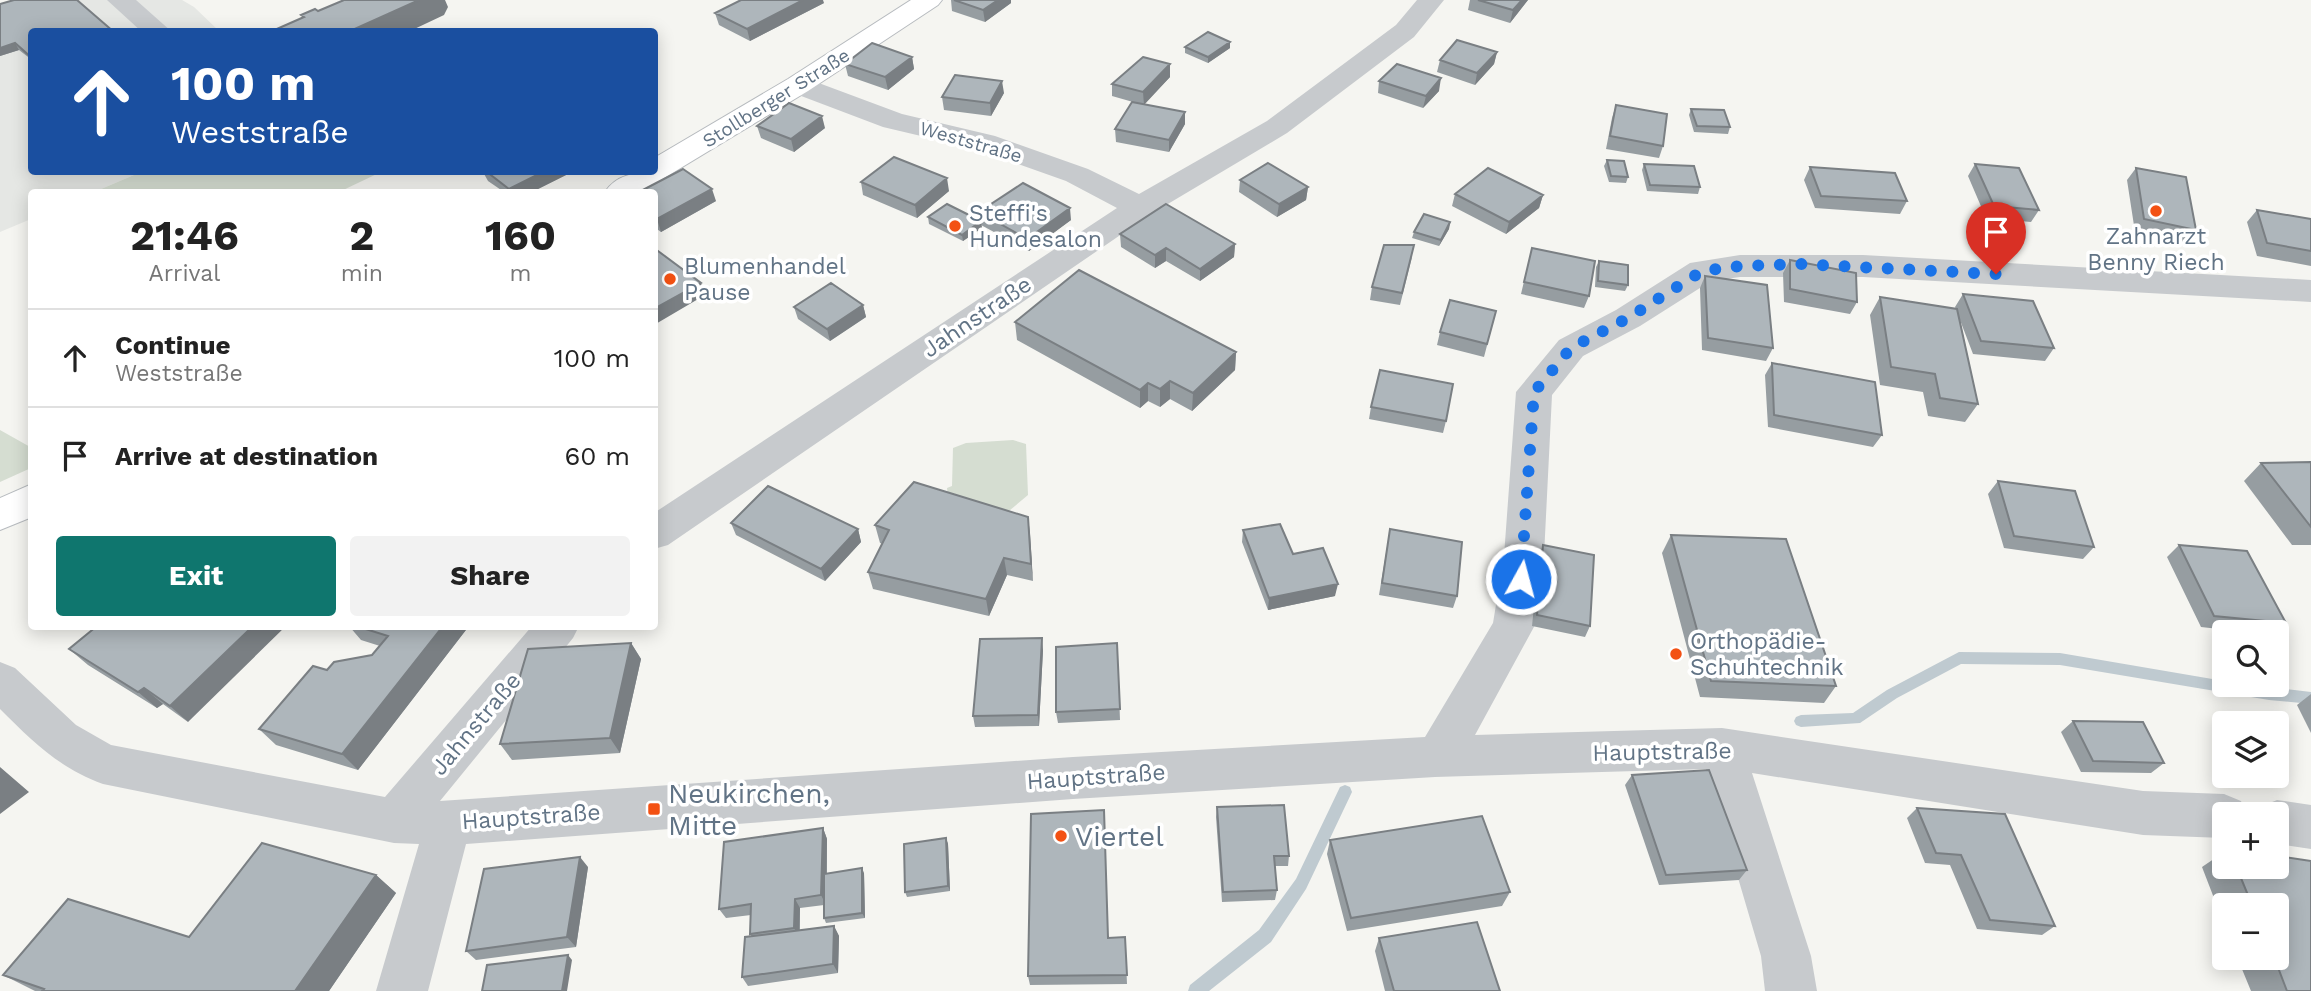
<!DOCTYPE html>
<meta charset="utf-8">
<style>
body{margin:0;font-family:"Work Sans",sans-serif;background:#f2f2f2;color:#222;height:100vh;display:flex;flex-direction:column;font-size:26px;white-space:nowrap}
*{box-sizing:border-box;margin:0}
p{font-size:23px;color:#767676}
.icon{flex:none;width:38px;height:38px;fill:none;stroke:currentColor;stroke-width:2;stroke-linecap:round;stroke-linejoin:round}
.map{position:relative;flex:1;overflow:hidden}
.details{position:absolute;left:28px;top:189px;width:630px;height:441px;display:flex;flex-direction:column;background:#fff;border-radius:7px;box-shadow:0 4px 18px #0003}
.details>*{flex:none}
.top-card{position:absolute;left:28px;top:28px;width:630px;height:147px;border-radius:7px;box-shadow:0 4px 18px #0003;background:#1a4fa0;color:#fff;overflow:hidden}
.tools{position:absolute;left:2212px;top:620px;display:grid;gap:14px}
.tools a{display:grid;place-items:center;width:77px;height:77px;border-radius:7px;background:#fff;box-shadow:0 4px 18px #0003;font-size:35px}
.pin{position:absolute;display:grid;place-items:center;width:60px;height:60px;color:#fff;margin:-72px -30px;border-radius:50% 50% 50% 0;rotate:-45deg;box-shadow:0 0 7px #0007}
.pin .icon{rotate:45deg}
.me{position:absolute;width:77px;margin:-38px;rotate:7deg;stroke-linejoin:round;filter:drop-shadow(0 0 5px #0008)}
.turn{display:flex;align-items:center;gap:24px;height:147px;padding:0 28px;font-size:32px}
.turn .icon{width:91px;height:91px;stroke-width:2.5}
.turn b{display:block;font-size:49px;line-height:60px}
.eta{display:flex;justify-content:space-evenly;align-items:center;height:119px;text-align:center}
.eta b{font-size:42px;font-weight:700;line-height:49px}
.action{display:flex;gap:14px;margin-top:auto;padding:14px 28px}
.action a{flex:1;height:80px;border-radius:7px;background:#0f766e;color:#fff;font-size:28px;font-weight:700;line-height:80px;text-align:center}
.action a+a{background:#f2f2f2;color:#222}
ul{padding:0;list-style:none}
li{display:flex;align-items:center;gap:21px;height:98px;padding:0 28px;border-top:2px solid #e0e0e0}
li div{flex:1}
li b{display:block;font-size:26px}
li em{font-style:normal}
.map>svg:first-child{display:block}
</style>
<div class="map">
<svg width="2311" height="991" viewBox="0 0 2311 991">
<rect width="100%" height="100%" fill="#f5f5f1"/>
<path fill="#e5e7e4" d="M29,0H182L194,7L219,31L32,32V172H141L94,192H32L31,219L0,232V9Z"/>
<path fill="#d5ddd1" d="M141,172H381L339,192H94Z
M0,430L32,448L31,468L0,482Z
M1013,440L1026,444L1028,495L997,521L949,507L947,488L952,486L953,448L966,443Z"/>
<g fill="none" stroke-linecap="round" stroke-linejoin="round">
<path fill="#bfcad0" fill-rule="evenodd" d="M1959,652L2060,653L2224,681V684H2247L2311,692V704L2269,700L2060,665L1961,664L1897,698L1860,723L1801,727L1796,725L1794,721L1796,717L1801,715L1853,713L1887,690Z
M1345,785L1350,787L1352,792L1306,889L1271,942L1209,991H1188L1190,985L1259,930L1296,879L1340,787Z"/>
<g stroke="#b7bbbf" stroke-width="2">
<path id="major" d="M911,0H942L938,5L808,91L641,192H605C616,175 635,172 654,172V158L788,79Z
M32,484V517L0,530V498Z"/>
</g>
<path fill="#c7cacd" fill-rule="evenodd" d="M107,0H136L172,32H142Z
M1417,0H1444L1414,37L1287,133L1151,214L668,545L654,549V513L1117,208L1066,181L976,149L883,127L788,91L784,85L788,79L798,77L808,79L902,114L995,136L1088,169L1139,194L1267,121L1396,25Z
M1740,255H1863L2311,280V302L1863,277H1740L1711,281L1640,326L1583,356L1552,395L1544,556L1535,625L1475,735L1722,728L2143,791L2224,794L2241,801L2246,814H2224V838L2143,835L1752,773L1811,956L1817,991H1765L1761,956L1706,769L1435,777L1073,799L466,844L428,991H376L419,844L394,843L103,784C59,768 32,741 0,709V662L15,668L76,725L111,745L385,797L532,626H579L573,638L440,801L1073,757L1425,737L1493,623L1504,556L1516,392L1559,340L1616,310L1690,263Z
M2277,800L2311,805V849L2277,844V814H2257L2260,807Z"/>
<use href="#major" fill="#fff" fill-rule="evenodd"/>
</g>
<path fill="#969da1" d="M951,0H1011V3L985,22L952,11Z
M1470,0H1528L1510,23L1468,10Z
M824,3L750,41L719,25L715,13Z
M0,4L32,32V60L19,50L0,56Z
M1185,47L1230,48L1208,63L1185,53Z
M1497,52L1494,64L1475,85L1437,72L1440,60Z
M912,57L914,69L888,90L848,76L845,64Z
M1170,64V77L1144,104L1185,124L1169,152L1116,142L1115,129L1133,102L1112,96V84Z
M1379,81L1439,91L1423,108L1378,93Z
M1004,93L991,116L944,110L942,97Z
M1616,105L1663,146L1659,158L1606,149L1612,118Z
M1691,109L1730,127L1728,134L1694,132L1689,115Z
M757,126L825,128L794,152L761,138Z
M1607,160L1628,177L1626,183L1609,182L1604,166Z
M1644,164L1700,187L1698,194L1647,191L1642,170Z
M1975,164L2039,210L2031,222L1986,218L1968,176Z
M1810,167L1907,201L1900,214L1815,208L1804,180Z
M2136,168L2196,230L2186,243L2135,232L2127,180Z
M483,172H565L566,175L532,192H504L488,181Z
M1240,180L1308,187L1306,200L1277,217L1239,192Z
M861,182L949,191L917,218L863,195Z
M654,192L716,201L661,232L654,227Z
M1455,194L1543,195L1539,208L1506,234L1452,206Z
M2257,210L2311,219V266L2257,256L2247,222Z
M979,212L1071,220L1029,251L981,225L982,228L963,241L929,224L928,217L980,221Z
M1450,222L1449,229L1439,246L1412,238L1414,232Z
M1120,234L1235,244L1234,257L1200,281L1166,261L1155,268L1121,247Z
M1532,248L1589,296L1584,308L1521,294Z
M1412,257L1400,305L1370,300L1372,287Z
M1790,260L1857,302L1850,314L1784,302L1783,273Z
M1599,261L1628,285L1625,291L1595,287L1596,267Z
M1705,276L1773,348L1766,361L1702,350L1700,288Z
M1963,294L2054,348L2045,361L1973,354L1960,320L1978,404L1965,422L1928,416L1923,392L1880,385L1870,315L1880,297L1956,309L1955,307Z
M863,305L866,317L830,341L798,319L794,307Z
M1496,311L1484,357L1437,345L1440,332Z
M1015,322L1236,352L1235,370L1192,411L1170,399L1160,407L1148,401L1140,408L1017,340Z
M1772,363L1882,435L1873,447L1768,427L1765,375Z
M1371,407L1446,421L1443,433L1369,419Z
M2311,462V545H2292L2244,481L2261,463Z
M1998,481L2094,547L2083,559L2004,548L1988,494Z
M1028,517L1033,581L1007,575L989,616L873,589L868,572L883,544L880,543L875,525Z
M731,523L858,529L861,542L825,581L736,535Z
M1390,529L1457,596L1453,608L1379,595Z
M1243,530L1293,554L1335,596L1268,610L1242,542Z
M1671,535L1836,686L1824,703L1700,697L1662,553Z
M1543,545L1590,626L1585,637L1532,626L1539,557Z
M2179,545L2286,623L2275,632H2246L2201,627L2167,557Z
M97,626L188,722L163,704L157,708L88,665L69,649Z
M349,626H469L358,770L276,745L259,729L327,670L372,655L380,646L361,640Z
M631,643L641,659L620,753L512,760L500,744Z
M1117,643L1120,720L1058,723L1056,712Z
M1043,650L1039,726L975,727L973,716Z
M2311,694V733L2297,705Z
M2073,721L2164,763L2151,773L2081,772L2061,732Z
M1632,775L1747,870L1739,880L1659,885L1625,785Z
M1217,807L1289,856L1288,866H1275L1277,890L1275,900L1222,902L1216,817Z
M1917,808L2055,926L2042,935L1977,929L1950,865L1925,863L1907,818Z
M823,828L827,839V873H864L865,918L826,923L824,918V905L800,908V931L834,926L839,936L838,973L748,986L742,977L752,937L750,934L751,915L726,918L719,909Z
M946,838L948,844L950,891L907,897L905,892Z
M1330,840L1510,892L1502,906L1347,931L1327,854Z
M2224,852V866H2277L2311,991H2251L2237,957H2277V905H2224V924L2202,867Z
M588,867L576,947L476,960L466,951Z
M376,875L396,893L329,991H35L3,975L189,937Z
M1125,937L1127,984L1030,985L1028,976L1108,938Z
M1379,938L1500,991H1385L1375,951Z"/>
<path fill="#7a7f83" d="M419,0H445L448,7L444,15L408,32H348Z
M803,0H823L824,3L750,41L747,29Z
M998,0H1011V3L985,22L983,10Z
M1522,0H1528L1510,23L1513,10Z
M1230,42V48L1208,63V57Z
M15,43L19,50L0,56V48Z
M1497,52L1494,64L1475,85L1477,73Z
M912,57L914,69L888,90L885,77Z
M1170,64V77L1144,105L1143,92Z
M1441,78L1439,91L1423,108L1426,96Z
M1002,81L1004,93L991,116L990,103Z
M1185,112V124L1169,152V140Z
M822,116L825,128L794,152L791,139Z
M543,172H565L566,175L532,192H511L509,189Z
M947,178L949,191L917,218L915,205Z
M1308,187L1306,200L1277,217L1279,204Z
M712,189L716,201L661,232L657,219Z
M1543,195L1539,208L1506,234L1509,222Z
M1070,208L1071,220L1029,251L1027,239Z
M981,221L982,228L963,241L962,235Z
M1450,222L1449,229L1439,246L1441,240Z
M1235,244L1234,257L1200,281V269Z
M1166,248V261L1155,268V255Z
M701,283L705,295L654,325V309Z
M863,305L866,317L830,341L827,329Z
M1236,352L1235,370L1192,411L1193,393Z
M1170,381V399L1160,407V389Z
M1148,383V401L1140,408V390Z
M1028,517L1030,534L1033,581L1031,564Z
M858,529L861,542L825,581L821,569Z
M1004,558L1007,575L989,616L986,599Z
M1338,584L1335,596L1268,610L1269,598Z
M253,626H286L188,722L170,706Z
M443,626H469L358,770L342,754Z
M1042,638L1043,650L1039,726L1038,715Z
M631,643L641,659L620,753L610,738Z
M144,688L163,704L157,708L138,692Z
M0,767L29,792L0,814Z
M823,828L827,839L826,905L821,895Z
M946,838L948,844L950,891L948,886Z
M580,857L588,867L576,947L567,937Z
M862,868L864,873L865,918L862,913Z
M376,875L396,893L329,991H295Z
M795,899L800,908L799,937L794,928Z
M834,926L839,936L838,973L833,964Z
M568,955L572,960L567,991H562Z"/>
<path fill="#aeb6bb" stroke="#7a7f83" stroke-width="2" d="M14,0H77L114,32H32V58L15,43L0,48V4Z
M344,0H419L348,32H270L304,17L301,15L315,9L318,11Z
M741,0H803L747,29L715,13Z
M954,0H998L983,10Z
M1478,0H1522L1513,10Z
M1208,32L1230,42L1208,57L1185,47Z
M1457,40L1497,52L1477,73L1440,60Z
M872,43L912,57L885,77L845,64Z
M1143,57L1170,64L1143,92L1112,84Z
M1397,64L1441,78L1426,96L1379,81Z
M955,75L1002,81L990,103L942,97Z
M1132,102L1185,112L1169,140L1115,129Z
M789,103L822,116L791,139L757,126Z
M1616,105L1667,114L1663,146L1610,136Z
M1691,109L1724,110L1730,127L1697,126Z
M894,157L947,178L915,205L861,182Z
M1607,160L1624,161L1628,177L1611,176Z
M1268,163L1308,187L1279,204L1240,180Z
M1644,164L1694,166L1700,187L1650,185Z
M1975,164L2019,168L2039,210L1994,206Z
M1810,167L1895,173L1907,201L1821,196Z
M1488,168L1543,195L1509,222L1455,194Z
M2136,168L2186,177L2196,230L2144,219Z
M683,169L712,189L657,219L654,218V192H639Z
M487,172H543L509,189Z
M1023,183L1070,208L1027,239L979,212Z
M947,204L981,221L962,235L928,217Z
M1166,204L1235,244L1200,269L1166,248L1155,255L1120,234Z
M2257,210L2311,219V251L2267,243Z
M1424,214L1450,222L1441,240L1414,232Z
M1384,245H1414L1402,293L1372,287Z
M654,248L701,283L654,309Z
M1532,248L1595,261L1589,296L1524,282Z
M1790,260L1856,273L1857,302L1790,289Z
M1599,261L1628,265V285L1598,281Z
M1079,270L1236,352L1193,393L1170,381L1160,389L1148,383L1140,390L1015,322Z
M1705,276L1767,285L1773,348L1708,338Z
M831,283L863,305L827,329L794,307Z
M1963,294L2033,301L2054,348L1981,341Z
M1880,297L1957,309L1978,404L1940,398L1935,374L1891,367Z
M1450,300L1496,311L1487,344L1440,332Z
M1772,363L1875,382L1882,435L1774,415Z
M1380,370L1453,384L1446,421L1371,407Z
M2311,462V527L2261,463Z
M1998,481L2075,491L2094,547L2014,536Z
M914,482L1028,517L1031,564L1004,558L986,599L868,572L889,530L875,525Z
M768,486L858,529L821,569L731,523Z
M1280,524L1293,554L1323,548L1338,584L1269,598L1243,530Z
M1390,529L1462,542L1457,596L1382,583Z
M1671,535L1786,539L1836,686L1711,681Z
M1543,545L1594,555L1590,626L1537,615Z
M2179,545L2247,551L2286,623L2214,616Z
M97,626H253L170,706L144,688L138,692L69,649Z
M356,626H443L342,754L259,729L313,666L327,670L334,662L372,655L388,636Z
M1042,638L1038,715L973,716L980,639Z
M631,643L610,738L500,744L528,649Z
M1117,643L1120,709L1056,712V647Z
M2073,721L2143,722L2164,763L2093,761Z
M1709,770L1747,870L1666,875L1632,775Z
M1284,805L1289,856H1274L1277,890L1223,892L1217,807Z
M1917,808L2005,814L2055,926L1990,920L1961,855L1936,853Z
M1104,810L1108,938L1125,937L1127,975L1028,976L1031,814Z
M1482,816L1510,892L1351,918L1330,840Z
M823,828L821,895L795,899L794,928L750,934L751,904L719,909L724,842Z
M946,838L948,886L905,892L904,844Z
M262,843L376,875L295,991H42L44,989L3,975L68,899L189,937Z
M2277,856L2311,861V991H2287L2274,957H2277V905H2252L2236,866H2277Z
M580,857L567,937L466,951L484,869Z
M862,868V913L824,918V874Z
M1477,922L1500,991H1394L1379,938Z
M834,926L833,964L742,977L745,937Z
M568,955L562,991H482L487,965Z"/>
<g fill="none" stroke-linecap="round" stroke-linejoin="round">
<path stroke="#1a73e8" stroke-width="12" stroke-dasharray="0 21.6" d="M1521,579L1534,392L1571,348L1628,318L1702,271L1740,266L1799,264L1996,274"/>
</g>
<g fill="#f35113" stroke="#fff" stroke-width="2.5">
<circle cx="2156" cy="211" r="7"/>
<circle cx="955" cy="226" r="7"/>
<circle cx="670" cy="279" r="7"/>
<circle cx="1676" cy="654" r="7"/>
<rect x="647" y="802" width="14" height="14" rx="3.5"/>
<circle cx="1061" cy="836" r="7"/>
</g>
<g text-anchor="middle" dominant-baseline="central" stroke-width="7" stroke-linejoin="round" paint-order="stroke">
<g font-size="19" fill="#617385" stroke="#fff">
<text transform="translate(776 98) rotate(-32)">Stollberger Straße</text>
<text transform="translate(971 142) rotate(16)">Weststraße</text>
</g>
<g font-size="23" fill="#617385" stroke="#fff" text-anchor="start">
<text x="969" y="213">Steffi's<tspan x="969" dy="26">Hundesalon</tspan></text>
<text x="2156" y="236" text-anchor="middle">Zahnarzt<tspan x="2156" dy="26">Benny Riech</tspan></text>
<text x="684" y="266">Blumenhandel<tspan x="684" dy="26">Pause</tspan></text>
<text x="1690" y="641">Orthopädie-<tspan x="1690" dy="26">Schuhtechnik</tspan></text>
</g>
<g font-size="23" fill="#617385" stroke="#fff">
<text transform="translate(977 317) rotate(-34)">Jahnstraße</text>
<text transform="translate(476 724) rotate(-50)">Jahnstraße</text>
<text transform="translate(1662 752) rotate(-1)">Hauptstraße</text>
<text transform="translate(1096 777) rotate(-4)">Hauptstraße</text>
<text transform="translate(531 817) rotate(-4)">Hauptstraße</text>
</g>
<g font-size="28" fill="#617385" stroke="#fff" text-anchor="start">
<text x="668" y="793">Neukirchen,<tspan x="668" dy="32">Mitte</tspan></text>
<text x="1075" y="836">Viertel</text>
</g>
</g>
</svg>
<div class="tools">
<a><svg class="icon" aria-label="search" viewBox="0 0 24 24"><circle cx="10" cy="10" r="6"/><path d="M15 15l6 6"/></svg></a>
<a><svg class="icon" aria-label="layers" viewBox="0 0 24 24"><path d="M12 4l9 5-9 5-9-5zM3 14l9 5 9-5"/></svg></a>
<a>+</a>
<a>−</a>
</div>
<div class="pin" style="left:1996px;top:274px;background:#d93025"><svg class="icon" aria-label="arrive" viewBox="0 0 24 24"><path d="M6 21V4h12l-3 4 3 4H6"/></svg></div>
<svg class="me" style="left:1521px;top:579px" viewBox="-20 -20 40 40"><circle r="17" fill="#1a73e8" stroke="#fff" stroke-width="3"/><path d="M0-11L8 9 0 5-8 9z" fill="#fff"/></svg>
<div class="top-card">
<div class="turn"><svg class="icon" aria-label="ahead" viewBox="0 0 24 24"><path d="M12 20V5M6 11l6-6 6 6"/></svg><div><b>100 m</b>Weststraße</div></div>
</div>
<section class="details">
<div class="eta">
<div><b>21:46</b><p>Arrival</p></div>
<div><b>2</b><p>min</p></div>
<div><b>160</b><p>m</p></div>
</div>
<ul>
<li><svg class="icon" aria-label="ahead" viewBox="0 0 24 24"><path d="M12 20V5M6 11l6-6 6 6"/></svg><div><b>Continue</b><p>Weststraße</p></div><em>100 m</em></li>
<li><svg class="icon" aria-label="arrive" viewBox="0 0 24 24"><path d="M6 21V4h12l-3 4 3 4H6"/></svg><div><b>Arrive at destination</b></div><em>60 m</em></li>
</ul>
<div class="action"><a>Exit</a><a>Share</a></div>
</section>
</div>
